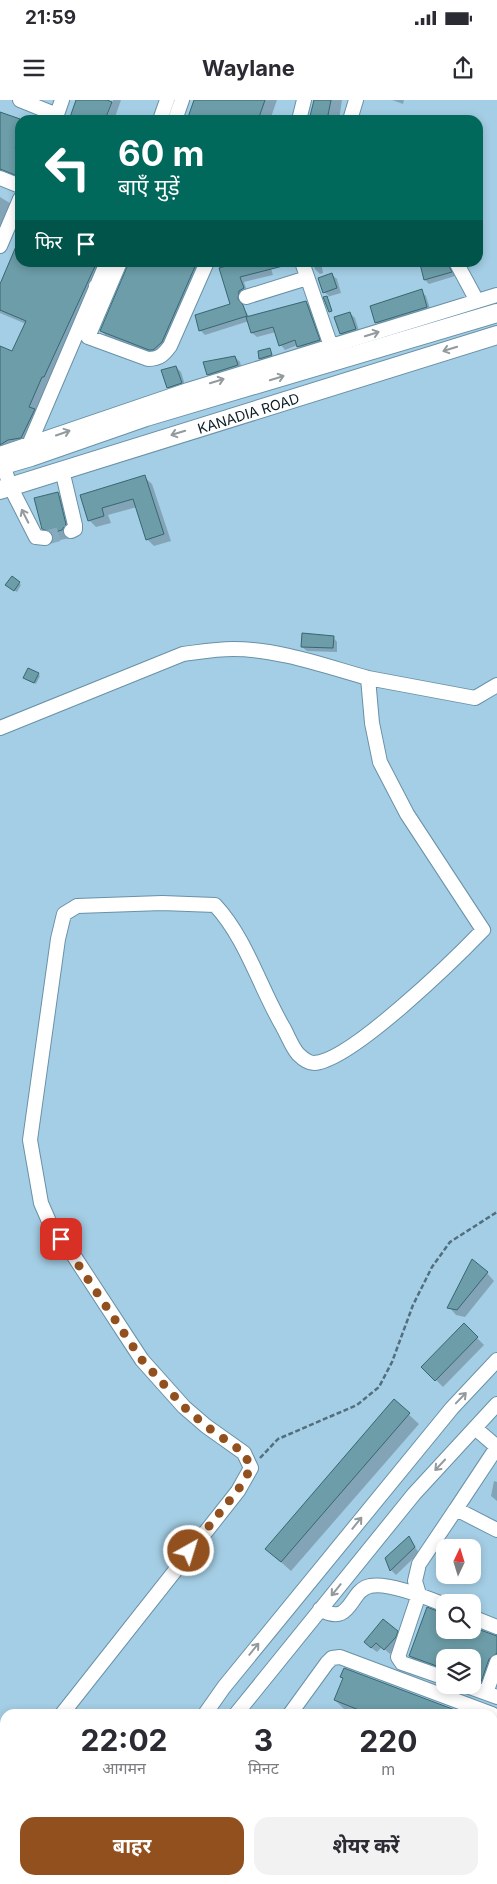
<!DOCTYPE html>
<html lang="hi">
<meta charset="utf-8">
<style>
body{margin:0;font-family:Inter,"Noto Sans Devanagari",sans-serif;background:#f2f2f3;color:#2b2b33;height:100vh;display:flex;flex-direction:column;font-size:19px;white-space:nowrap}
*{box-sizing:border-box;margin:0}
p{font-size:16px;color:#7c7c81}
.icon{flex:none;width:28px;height:28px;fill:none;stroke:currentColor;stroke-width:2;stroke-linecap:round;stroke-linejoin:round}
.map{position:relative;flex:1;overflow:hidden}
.details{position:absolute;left:0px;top:1609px;width:498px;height:176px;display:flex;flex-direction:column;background:#fff;border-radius:15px 15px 0 0;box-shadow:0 2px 8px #0003}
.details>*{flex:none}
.hud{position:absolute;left:15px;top:15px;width:468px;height:152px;border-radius:15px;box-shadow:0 2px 8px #0003;background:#00695c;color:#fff;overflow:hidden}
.needle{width:32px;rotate:4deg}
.buttons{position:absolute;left:436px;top:1439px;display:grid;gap:10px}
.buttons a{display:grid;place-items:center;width:45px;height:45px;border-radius:10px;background:#fff;box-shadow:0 2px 8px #0003;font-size:25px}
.pin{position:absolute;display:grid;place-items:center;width:42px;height:42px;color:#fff;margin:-21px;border-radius:10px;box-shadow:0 2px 8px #0006}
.me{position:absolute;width:55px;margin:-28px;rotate:39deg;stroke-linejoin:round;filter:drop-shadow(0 0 4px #0008)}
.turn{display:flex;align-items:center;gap:18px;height:105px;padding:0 20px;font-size:22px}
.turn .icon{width:65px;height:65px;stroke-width:2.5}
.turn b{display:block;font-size:35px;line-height:42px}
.then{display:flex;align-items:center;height:48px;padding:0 20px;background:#0003;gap:10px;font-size:19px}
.eta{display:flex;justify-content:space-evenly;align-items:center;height:85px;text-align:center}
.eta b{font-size:30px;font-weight:700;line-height:35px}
.action{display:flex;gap:10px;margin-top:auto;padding:10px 20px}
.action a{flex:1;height:58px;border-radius:15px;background:#93501f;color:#fff;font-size:20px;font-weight:700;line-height:58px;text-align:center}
.action a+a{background:#f2f2f3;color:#2b2b33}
.status{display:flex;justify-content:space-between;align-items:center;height:35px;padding:0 25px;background:#fff;direction:ltr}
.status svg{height:14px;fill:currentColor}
header{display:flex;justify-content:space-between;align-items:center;height:65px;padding:0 20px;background:#fff;font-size:22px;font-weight:700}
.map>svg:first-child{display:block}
</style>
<div class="status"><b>21:59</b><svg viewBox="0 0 49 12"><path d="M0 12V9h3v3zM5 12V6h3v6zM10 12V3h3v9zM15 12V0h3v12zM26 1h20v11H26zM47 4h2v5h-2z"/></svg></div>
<header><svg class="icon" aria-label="menu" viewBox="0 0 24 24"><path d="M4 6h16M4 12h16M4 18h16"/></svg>Waylane<svg class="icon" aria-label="share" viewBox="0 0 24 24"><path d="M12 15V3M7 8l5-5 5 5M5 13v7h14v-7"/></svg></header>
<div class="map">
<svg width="497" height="1784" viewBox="0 0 497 1784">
<rect width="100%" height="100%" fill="#a4cee5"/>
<path fill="#0003" d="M113,0H121L114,20H106Z
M196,0H277L270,20H189Z
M314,0H342L339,20H312Z
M392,0H404L403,4Z
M0,12L20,20V79L0,75Z
M0,97L13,105L0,135Z
M20,138V162H109L28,344L0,357V247L13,252L26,224L0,213V187Z
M130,162H214L208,168L159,259L111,240L101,231Z
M269,162L273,175L244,182L248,194L244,196L242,205L250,218L306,202L311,207L324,245L303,251L298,245L285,250L281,245L276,232L257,237L252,233L249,221L205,235L200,230L232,205L220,169Z
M313,162H321L323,173L320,174L315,169Z
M427,162H452L451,167L455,176L429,184L425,180Z
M332,175L337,179L341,193L327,197L332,214L325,197L329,196L324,192Z
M421,191L426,196L431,212L382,228L377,223L372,207Z
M350,213L355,218L360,234L346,238L341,234Z
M270,250L273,257L263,260L261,258Z
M235,257L240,262L242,270L213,279L208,274Z
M176,267L181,272L186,288L173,292L168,287Z
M144,377L152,384L171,441L154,446L147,439L137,407L108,415L111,423L96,427L89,420L82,396Z
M57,393L65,401L73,432L70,438L60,440L51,436L43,428Z
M19,483L21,485L17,492L9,487Z
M333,537L337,542V552L307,551L302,547Z
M38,574L40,576L36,584L27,580Z
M487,1173L494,1181L465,1217L456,1215L449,1207Z
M464,1225L484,1245L443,1287L423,1267Z
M394,1301L419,1324L291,1471L266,1449Z
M494,1381L497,1382V1401L491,1396Z
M409,1438L419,1453L396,1475L391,1470L387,1458Z
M445,1514V1530L497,1537V1575L491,1591L472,1584V1558H445V1575L420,1566L410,1556Z
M384,1521L402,1537L390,1554L382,1547L377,1552L370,1547Z
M342,1577L461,1614H355L345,1610L335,1600L344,1579Z
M492,1626L497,1627V1666L492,1664Z
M492,1702L497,1704V1745L492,1743Z
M189,1780H212L218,1784H186Z
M419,1780H463L462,1784H417Z"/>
<path fill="#6c9da8" stroke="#376771" d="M76,0H107L112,2L105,20H69Z
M194,0H265L258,20H187Z
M314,0H331L327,20H309Z
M0,12L20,19V33L15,48L20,51V77L0,69Z
M20,137V162H97L44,277H42L29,307L35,309L21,338L8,340L0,345V246L12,251L26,221L0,210V184Z
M129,162H197L162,242L153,250H149L100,231Z
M240,162H283V166L240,177L244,188L239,191L238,199L243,205L247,216L199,231L195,215L230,204L219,168Z
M426,162H447L452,172L424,180L420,164Z
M332,173L337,188L323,193L318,178Z
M422,189L427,207L375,223L370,206Z
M327,196L332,211L329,212L323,197Z
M306,201L320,240L297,247L295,240L279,246L273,227L251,233L246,217Z
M350,212L356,229L340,234L334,217Z
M270,248L272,255L259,259L258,251Z
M235,256L238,265L207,275L203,262Z
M176,266L182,283L167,288L161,270Z
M145,375L164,434L146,440L133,399L102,408L104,416L88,421L80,395Z
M58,392L66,424L62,430L52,433L42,429L34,398Z
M12,476L20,482L14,491L5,485Z
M302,533L334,536L333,548L301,547Z
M28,568L39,573L34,583L23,578Z
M472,1159L488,1172L457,1210L447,1208Z
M464,1223L478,1237L435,1281L421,1267Z
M394,1299L410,1313L281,1462L265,1449Z
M409,1436L415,1447L390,1471L385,1458Z
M427,1507L445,1514V1530H472V1527L497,1536V1553L489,1559L481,1582L472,1579V1558H445V1569L409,1556Z
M383,1519L398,1531L396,1537L384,1550L376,1543L371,1548L364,1542Z
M344,1568L463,1613L462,1614H369L334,1600L343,1578L340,1577Z"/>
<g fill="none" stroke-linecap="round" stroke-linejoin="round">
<path stroke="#86abbf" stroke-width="14" stroke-dasharray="14 7" stroke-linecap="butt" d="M45,438L71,431"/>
<g stroke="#6991a7" stroke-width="16">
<path id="minor" d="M20,0L57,15
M55,20L62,0
M160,20L167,0
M175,20L182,0
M299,20L304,0
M350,20L356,0
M0,78L20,86
M0,146L20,99
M302,162L334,255
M456,162L477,201
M96,186L108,190L88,237L148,259C160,259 164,254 170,246L207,162
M108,190L120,162
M246,197L307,178
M30,349L29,345L107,162
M0,354L188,290L497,195
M3,364L10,386L36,437L45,438
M62,370L75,425V429L71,431
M368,578L475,598L497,585
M0,628L183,554C199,552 216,549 233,549C278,549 325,566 368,578L372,623L380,662L407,714L483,830C456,858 350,962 314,963C309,963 302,958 298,954C292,947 288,936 283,927C260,888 246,838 215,805L162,803L77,806L64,814L58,839L30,1040L41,1103L51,1126L72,1153L142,1260L184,1307L206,1326L244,1353L251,1368L238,1391L62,1614
M475,1328L497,1347
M456,1409L497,1347
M320,1509C352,1528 349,1490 370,1486C387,1482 428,1498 445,1505
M472,1517L497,1527
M497,1562L486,1593L497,1597
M445,1578L402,1563L398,1557L419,1494L415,1481L419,1464L456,1409L497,1430
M464,1585L486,1593
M205,1614L224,1587L452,1308L497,1260
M236,1614L414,1394L497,1304
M290,1614L327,1563L332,1558L340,1557L492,1614
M492,1677L497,1664
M492,1687L497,1689
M0,1696L5,1689
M492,1749L497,1750
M492,1772L497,1767
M233,1780L239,1784
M288,1780L298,1784
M382,1780L392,1784
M90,1784L93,1780
M127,1784L130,1780
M162,1784L165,1780
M406,1784L407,1780
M481,1784L484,1780"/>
</g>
<g stroke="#6991a7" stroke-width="20">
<g id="major">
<path d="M0,366L31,357L146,317L497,213"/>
<path id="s1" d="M0,390L497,235"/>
</g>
</g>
<path stroke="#536f7e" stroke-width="2.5" stroke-dasharray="5 2.5" stroke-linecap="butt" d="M260,1358L278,1339L357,1305L379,1287L392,1262L413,1205L432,1167L450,1142L497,1112"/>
<use href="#minor" stroke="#fff" stroke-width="14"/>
<use href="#major" stroke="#fff" stroke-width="18"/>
</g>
<defs><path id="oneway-shaft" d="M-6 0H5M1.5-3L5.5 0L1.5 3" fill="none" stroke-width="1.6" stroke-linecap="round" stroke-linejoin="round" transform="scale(1.25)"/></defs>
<g stroke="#939a9d">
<use href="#oneway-shaft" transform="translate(372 234) rotate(-17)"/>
<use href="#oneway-shaft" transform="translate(450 249) rotate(163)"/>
<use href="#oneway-shaft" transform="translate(277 278) rotate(-17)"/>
<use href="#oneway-shaft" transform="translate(217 281) rotate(-17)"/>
<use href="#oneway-shaft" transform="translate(63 333) rotate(-19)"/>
<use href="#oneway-shaft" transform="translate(178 333) rotate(163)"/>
<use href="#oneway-shaft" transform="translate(25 416) rotate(-117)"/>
<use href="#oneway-shaft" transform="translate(461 1298) rotate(-46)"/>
<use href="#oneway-shaft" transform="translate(440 1365) rotate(133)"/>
<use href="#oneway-shaft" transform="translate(357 1423) rotate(-51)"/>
<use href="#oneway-shaft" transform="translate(336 1490) rotate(129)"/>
<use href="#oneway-shaft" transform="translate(254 1549) rotate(-51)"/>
</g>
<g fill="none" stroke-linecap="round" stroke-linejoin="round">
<path stroke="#93501f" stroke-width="9" stroke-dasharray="0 16.2" d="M61,1139L142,1260L184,1307L206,1326L244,1353L251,1368L238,1390L189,1451"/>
</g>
<g text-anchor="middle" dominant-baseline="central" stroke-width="4" stroke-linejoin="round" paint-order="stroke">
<g font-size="14" fill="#0e1e26" stroke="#b1dbf2">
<text stroke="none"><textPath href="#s1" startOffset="260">KANADIA ROAD</textPath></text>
</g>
</g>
</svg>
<div class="buttons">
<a><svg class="needle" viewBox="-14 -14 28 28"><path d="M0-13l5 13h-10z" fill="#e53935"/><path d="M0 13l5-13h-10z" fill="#7c7c81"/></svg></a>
<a><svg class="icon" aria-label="search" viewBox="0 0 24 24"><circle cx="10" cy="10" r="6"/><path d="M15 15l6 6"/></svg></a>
<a><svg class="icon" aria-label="layers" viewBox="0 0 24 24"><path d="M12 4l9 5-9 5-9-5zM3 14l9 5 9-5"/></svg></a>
</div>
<div class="pin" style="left:61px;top:1139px;background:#d93025"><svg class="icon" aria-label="arrive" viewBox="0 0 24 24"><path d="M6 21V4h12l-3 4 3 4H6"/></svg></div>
<svg class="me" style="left:189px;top:1451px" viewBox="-20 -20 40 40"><circle r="17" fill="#93501f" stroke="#fff" stroke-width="3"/><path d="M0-11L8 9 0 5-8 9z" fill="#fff"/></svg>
<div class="hud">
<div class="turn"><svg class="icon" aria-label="left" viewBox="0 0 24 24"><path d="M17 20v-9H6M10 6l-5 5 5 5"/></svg><div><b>60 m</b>बाएँ मुड़ें</div></div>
<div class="then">फिर<svg class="icon" aria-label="arrive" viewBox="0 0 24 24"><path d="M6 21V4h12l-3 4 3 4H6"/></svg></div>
</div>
<section class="details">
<div class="eta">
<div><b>22:02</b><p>आगमन</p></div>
<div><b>3</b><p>मिनट</p></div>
<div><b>220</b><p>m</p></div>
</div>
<div class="action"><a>बाहर</a><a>शेयर करें</a></div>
</section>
</div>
